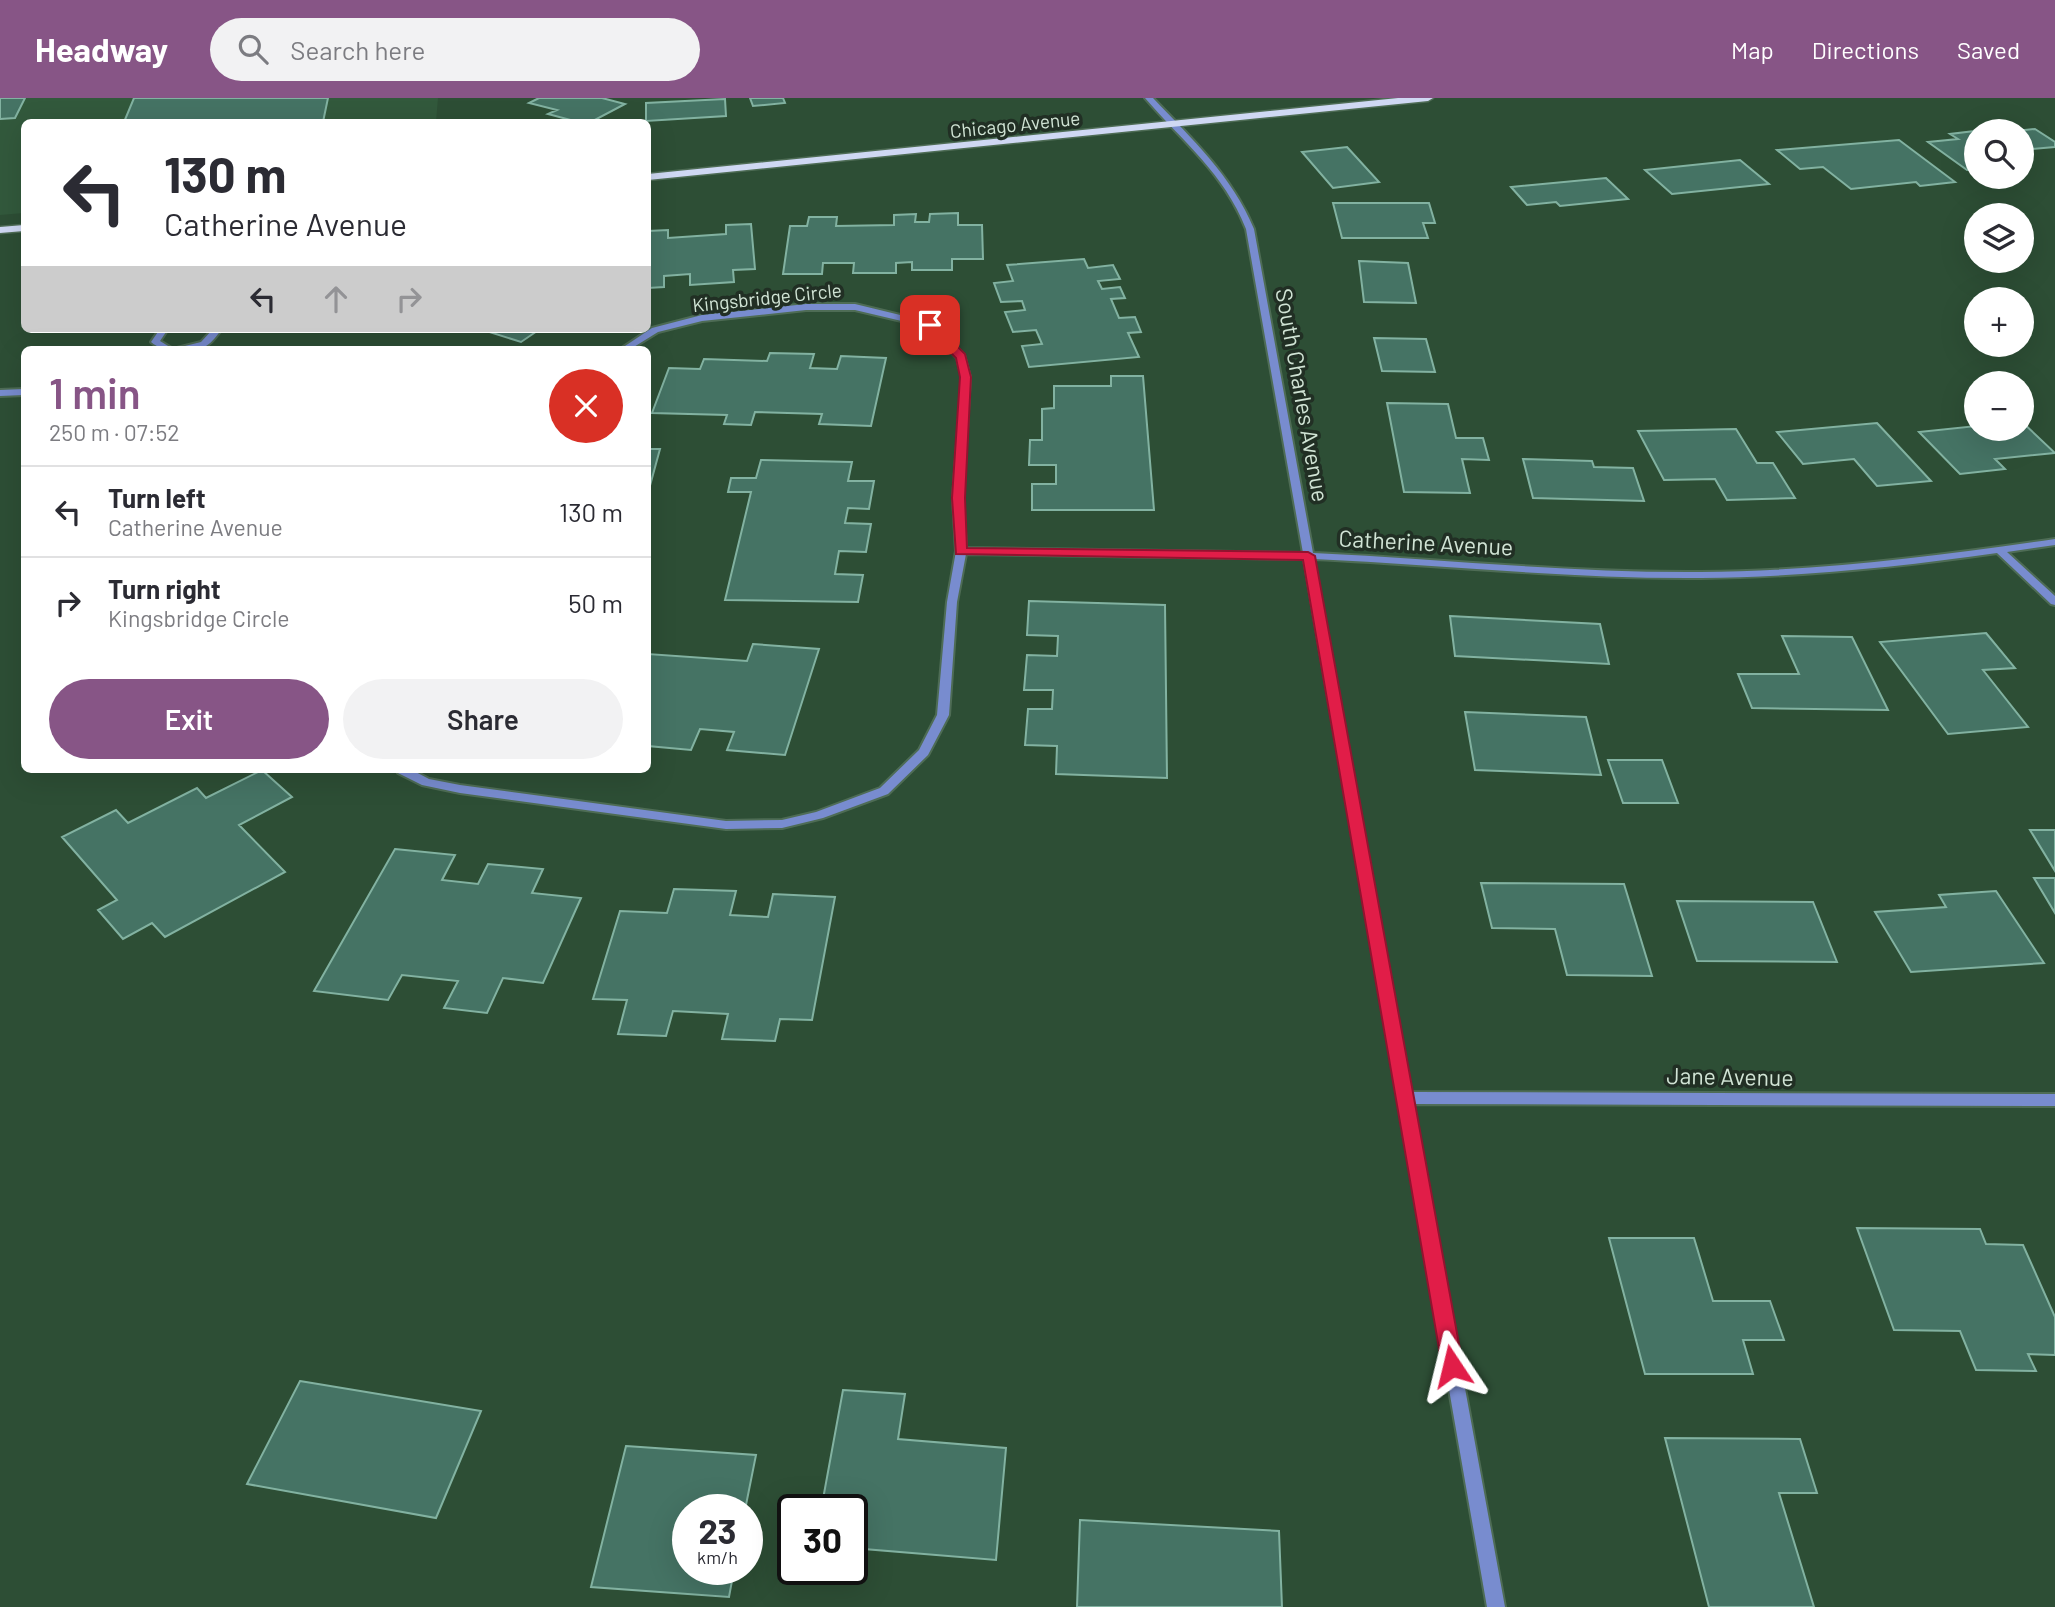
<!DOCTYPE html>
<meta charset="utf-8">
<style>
body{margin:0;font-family:Barlow,sans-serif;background:#f2f2f3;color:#2b2b33;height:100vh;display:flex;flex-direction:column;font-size:26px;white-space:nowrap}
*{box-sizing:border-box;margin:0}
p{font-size:23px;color:#7c7c81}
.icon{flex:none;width:38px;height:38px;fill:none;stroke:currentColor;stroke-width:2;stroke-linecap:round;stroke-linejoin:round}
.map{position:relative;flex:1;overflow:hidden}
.side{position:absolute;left:21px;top:248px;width:630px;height:427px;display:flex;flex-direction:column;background:#fff;border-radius:10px;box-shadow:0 7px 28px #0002}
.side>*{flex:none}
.guide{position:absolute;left:21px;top:21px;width:630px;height:214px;border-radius:10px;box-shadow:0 7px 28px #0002;background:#fff;color:#2b2b33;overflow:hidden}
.fabs{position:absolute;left:1964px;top:21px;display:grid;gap:14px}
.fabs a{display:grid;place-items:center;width:70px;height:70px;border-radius:50%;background:#fff;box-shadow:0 7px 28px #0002;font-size:35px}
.speed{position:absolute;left:672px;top:1396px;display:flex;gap:14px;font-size:35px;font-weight:700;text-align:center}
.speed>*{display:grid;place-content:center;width:91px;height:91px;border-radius:50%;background:#fff;box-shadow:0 7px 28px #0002;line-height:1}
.speed small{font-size:18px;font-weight:400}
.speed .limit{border:4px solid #111;border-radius:10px;background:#fff;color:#111}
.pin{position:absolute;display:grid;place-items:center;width:60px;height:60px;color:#fff;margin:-30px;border-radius:14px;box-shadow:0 4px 10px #0006}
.me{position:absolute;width:77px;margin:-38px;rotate:350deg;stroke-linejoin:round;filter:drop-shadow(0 0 5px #0008)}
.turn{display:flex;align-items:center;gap:24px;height:147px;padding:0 28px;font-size:32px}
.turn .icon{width:91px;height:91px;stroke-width:2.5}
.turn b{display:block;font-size:49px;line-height:60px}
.lanes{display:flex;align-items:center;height:66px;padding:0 28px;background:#0003;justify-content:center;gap:35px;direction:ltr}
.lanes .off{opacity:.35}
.round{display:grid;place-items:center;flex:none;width:74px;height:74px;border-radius:37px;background:#f2f2f3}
.head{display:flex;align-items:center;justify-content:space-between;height:119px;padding:0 28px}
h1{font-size:42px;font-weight:600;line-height:52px;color:#875586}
.primary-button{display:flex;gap:14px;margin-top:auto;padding:14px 28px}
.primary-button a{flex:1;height:80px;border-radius:42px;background:#875586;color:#fff;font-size:28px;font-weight:600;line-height:80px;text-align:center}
.primary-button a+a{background:#f2f2f3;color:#2b2b33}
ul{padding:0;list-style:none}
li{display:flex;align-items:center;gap:21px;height:91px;padding:0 28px;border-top:2px solid #e1e1e2}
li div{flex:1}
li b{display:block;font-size:26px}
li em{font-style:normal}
header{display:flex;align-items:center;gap:42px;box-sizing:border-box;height:98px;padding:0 35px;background:#875586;color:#fff}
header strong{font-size:33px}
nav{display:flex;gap:38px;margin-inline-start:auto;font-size:24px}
.search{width:490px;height:63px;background:#f2f2f3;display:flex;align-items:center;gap:18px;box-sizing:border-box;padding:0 24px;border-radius:38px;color:#7c7c81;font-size:26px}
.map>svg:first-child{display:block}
</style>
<header>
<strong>Headway</strong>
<div class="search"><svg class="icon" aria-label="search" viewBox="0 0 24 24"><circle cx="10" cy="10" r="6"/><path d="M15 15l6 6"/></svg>Search here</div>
<nav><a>Map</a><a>Directions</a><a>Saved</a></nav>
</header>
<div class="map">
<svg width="2055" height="1509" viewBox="0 0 2055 1509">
<rect width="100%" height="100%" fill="#2d4e35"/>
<path fill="#32593c" d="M0,0H438L436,24H24V115L0,117Z"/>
<path fill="#457364" stroke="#82b2a1" stroke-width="2" d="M0,0H25L15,20L0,21Z
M134,0H328L323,24H124Z
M539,0H602L625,6L591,24H578L548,16L557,12L529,5Z
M750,0H783L785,5L753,8Z
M725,1L726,18L646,23V5Z
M2035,31L2055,44V49L2021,52V33H2015Z
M1983,32L1976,33V71L1967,72L1928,44L1958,41L1950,36Z
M1899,42L1955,84L1920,88L1916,84L1851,91L1823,69L1800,71L1777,52Z
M1347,49L1379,84L1333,90L1302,54Z
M1740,62L1769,86L1672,96L1645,72Z
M1606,80L1628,101L1560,108L1556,104L1527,107L1511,89Z
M1333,105H1429L1435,125H1423L1428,140H1342Z
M958,115V127H982L983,161H952V172H912V164L896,165V175H853L854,165H823L822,176H783L790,128H807L809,119H837L836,128L894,127V117L916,116L915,124H929L930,116Z
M751,126L755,171L733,172L734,184L690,187V176L664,178V189L648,190V133L668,132V140L726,136V127Z
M1084,161L1088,170L1113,167L1120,181L1098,183L1102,191L1120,189L1125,200L1111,201L1119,220L1135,219L1141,234L1128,235L1139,259L1029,269L1022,248L1042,246L1036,232L1013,234L1005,214L1025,212L1022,203L1001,204L994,185L1013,183L1007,167Z
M1359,163L1408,165L1416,205L1364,204Z
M480,231H540L521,244Z
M1374,240L1426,241L1435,274L1382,273Z
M770,255L814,256L810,270L837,271L841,258L886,260L871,328L819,326L822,316L755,314L751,327L724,326L727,317L652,315L669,270L700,271L704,261L767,263Z
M1111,278H1143L1154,412H1032V386H1056V367H1029L1030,342H1042V311L1054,310V288H1111Z
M1387,305L1448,306L1456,340H1483L1489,362L1462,361L1470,395L1404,394Z
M2021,323L2055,355L1995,361L2005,371L1960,376L1919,334L1976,328V331H2021Z
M1877,325L1931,383L1877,388L1854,361L1803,366L1777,334Z
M1736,331L1757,365H1773L1795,400L1727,402L1715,381L1664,382L1638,333Z
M648,351H660L648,395Z
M1523,361L1592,363L1594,369L1633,370L1644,403L1533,400Z
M761,362L852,364L848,383H874L869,411L848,410L845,425L871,426L866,454L839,453L835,476L863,477L858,504L725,502L751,394H728L731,380H756Z
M1029,503L1165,507L1167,680L1056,676L1057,648L1025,647L1028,611H1052L1053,592H1024L1027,557L1057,558L1058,538L1027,537Z
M1450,518L1600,526L1609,566L1455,558Z
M1986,535L2015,570L1983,572L2028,629L1948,636L1880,544Z
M1782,538L1852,539L1888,612L1752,610L1738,576H1799Z
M753,546L819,551L785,657L727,652L734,634L700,631L691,652L648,648V556L747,563Z
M1465,614L1586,619L1601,677L1475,672Z
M1608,662H1662L1678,705H1623Z
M262,672L292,699L239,727L285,774L165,839L152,825L123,841L98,812L117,802L62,739L116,712L128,725L197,690L206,700Z
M2030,732H2055V773Z
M395,751L455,757L442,782L478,786L488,766L543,771L532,795L581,800L543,885L503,880L487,915L444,910L458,883L402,877L388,902L314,893Z
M2034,780H2055V815Z
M1481,785L1624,786L1652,878L1567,877L1555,831L1492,830Z
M674,791L736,793L730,817L768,819L773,796L835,799L812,922L780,921L775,943L722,941L728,916L673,913L666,938L618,936L627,902L593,901L620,813L667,815Z
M1996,793L2044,865L1911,874L1875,814L1946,809L1939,797Z
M1677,803L1813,804L1837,864L1697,863Z
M1857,1130L1980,1131L1986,1146L2023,1147L2055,1219V1257L2028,1256L2036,1273L1976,1272L1960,1233L1894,1232Z
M1609,1140H1694L1713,1203H1770L1784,1242H1743L1753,1276H1645Z
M300,1283L481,1313L436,1420L247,1386Z
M843,1292L905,1296L898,1341L1006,1350L996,1462L852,1450V1412H821Z
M1665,1340L1800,1341L1817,1395H1779L1814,1509H1709Z
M626,1348L756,1357L745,1412H688V1472H734L729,1499L591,1489Z
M1080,1422L1279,1433L1282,1509H1077Z"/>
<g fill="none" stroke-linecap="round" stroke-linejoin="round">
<g stroke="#4e6c55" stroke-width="4">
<path id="minor" d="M1145,0H1153C1192,41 1232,78 1254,131L1313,455C1442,461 1571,475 1701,474C1820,473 1938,458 2055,441V447L2007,454L2055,498V507L2051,506L1997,455C1899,469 1800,479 1701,480C1572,481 1443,467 1314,461L1411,994L2055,996V1008L1413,1006L1505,1509H1487L1304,461L966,456L957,504L949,617L928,657L888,696L823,720L782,730L726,731L460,695L422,687L398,675L396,672H412L429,681L460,687L726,723L782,722L816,714L880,690L919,652L937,617L947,504L956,453L953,400L962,279L957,260L927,229L855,212H806L702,223L658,234L629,252H619L652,230L702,217L806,206H855L933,225L964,257L970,279L963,400L966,450L1303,455L1246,131C1224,75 1183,44 1145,0Z
M160,231H168L160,243L173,251L201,244L213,231H222C218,236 212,245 206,248C191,256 163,255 151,244Z
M24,291V297L0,298V292Z"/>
</g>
<g stroke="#4e6c55" stroke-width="3">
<path id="major" d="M1398,0H1433L1428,3L648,82V76Z
M24,127V133L0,135V129Z"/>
</g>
<use href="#minor" fill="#788ccf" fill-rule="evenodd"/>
<use href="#major" fill="#cfd8f3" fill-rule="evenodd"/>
</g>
<path fill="#e11d48" stroke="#92132f" stroke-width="2" d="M926,225H934L965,256L971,279L965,400L967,450L1308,454L1315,458L1463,1268L1460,1275L1452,1277L1445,1275L1442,1268L1303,462L956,456L952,400L960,279L956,260L926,230Z"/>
<g text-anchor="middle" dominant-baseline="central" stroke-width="7" stroke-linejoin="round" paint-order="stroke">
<g font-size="19" fill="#d1e4d5" stroke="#212f24">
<text transform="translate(1015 26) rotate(-6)">Chicago Avenue</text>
<text transform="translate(767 199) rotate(-6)">Kingsbridge Circle</text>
</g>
<g font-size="23" fill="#d1e4d5" stroke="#212f24">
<text transform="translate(1303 297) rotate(80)">South Charles Avenue</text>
<text transform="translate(1426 444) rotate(3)">Catherine Avenue</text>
<text transform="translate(1730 978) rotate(1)">Jane Avenue</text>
</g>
</g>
</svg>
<div class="fabs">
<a><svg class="icon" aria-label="search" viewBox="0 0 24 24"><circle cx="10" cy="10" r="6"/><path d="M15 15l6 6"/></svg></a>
<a><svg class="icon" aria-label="layers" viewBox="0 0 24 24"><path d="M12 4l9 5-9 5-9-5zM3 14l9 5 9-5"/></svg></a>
<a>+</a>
<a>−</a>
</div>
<div class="speed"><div>23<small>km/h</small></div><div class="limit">30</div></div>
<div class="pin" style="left:930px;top:227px;background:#d93025"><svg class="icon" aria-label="arrive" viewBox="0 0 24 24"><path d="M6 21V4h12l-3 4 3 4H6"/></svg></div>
<svg class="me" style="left:1452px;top:1268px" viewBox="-20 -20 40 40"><path d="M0-17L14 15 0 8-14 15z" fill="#e11d48" stroke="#fff" stroke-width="4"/></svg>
<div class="guide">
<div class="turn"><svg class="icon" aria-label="left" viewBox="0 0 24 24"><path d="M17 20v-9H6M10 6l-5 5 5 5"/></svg><div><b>130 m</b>Catherine Avenue</div></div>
<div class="lanes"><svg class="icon" aria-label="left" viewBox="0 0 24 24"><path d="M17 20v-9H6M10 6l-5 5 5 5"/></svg><svg class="icon off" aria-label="ahead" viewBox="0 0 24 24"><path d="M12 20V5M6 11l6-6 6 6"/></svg><svg class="icon off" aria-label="right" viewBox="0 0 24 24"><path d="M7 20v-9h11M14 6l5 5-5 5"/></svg></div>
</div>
<section class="side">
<div class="head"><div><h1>1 min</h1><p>250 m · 07:52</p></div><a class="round" style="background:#d93025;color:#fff"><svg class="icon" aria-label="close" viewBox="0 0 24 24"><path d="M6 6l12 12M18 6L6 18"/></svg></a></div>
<ul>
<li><svg class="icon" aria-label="left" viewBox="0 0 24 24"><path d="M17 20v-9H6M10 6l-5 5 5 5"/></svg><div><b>Turn left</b><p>Catherine Avenue</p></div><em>130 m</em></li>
<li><svg class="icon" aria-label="right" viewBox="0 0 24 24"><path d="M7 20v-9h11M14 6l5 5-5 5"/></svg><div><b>Turn right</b><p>Kingsbridge Circle</p></div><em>50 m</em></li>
</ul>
<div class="primary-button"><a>Exit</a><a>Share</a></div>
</section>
</div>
